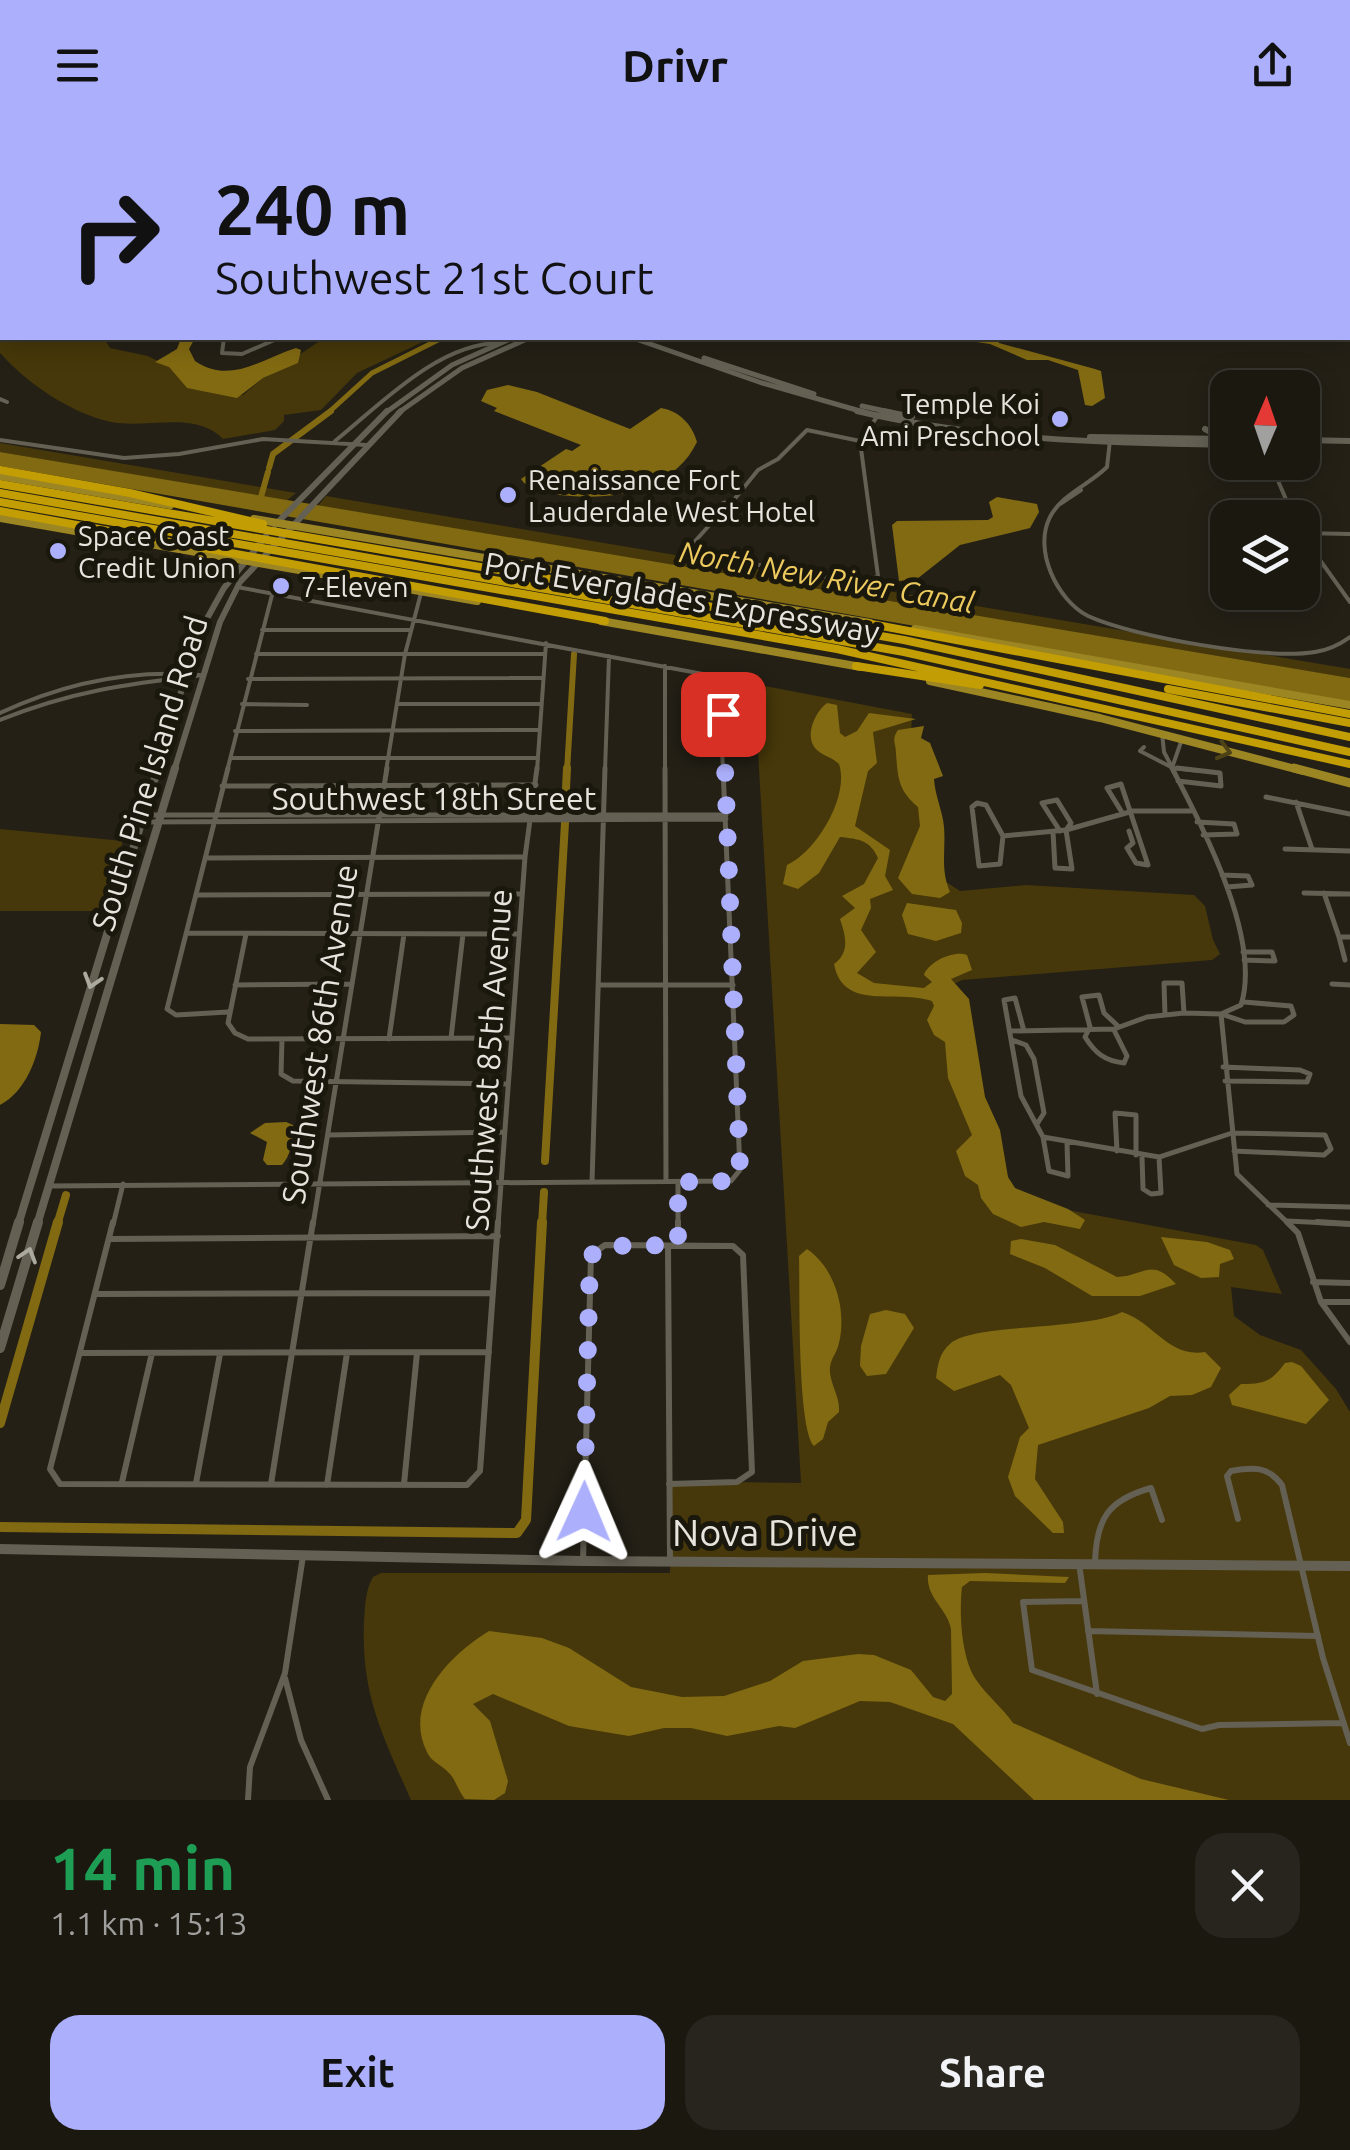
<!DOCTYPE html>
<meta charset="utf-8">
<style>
body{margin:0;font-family:Ubuntu,sans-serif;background:#28251e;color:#f1f3f6;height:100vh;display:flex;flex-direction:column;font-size:38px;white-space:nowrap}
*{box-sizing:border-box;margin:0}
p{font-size:32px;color:#a0a09f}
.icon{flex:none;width:55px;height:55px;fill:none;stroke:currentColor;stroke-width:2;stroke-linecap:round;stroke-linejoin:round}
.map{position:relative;height:1670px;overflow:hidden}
.panel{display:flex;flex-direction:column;background:#1b1810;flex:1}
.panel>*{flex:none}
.guide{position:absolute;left:0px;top:0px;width:1350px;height:210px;box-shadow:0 5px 25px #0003,0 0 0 2px #393730;background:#acaffb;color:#111;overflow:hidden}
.needle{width:65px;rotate:2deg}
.buttons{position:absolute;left:1210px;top:240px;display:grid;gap:20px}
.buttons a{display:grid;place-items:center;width:110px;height:110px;border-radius:20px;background:#1b1810;box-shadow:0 5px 25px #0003,0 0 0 2px #393730;font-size:50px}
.pin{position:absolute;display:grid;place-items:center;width:85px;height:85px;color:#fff;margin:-42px;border-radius:20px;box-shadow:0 5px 15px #0006}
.me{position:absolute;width:110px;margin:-55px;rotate:1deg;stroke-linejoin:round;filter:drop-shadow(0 0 8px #0008)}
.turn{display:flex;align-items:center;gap:35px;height:210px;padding:0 50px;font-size:45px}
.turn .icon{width:130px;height:130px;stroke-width:2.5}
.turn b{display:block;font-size:70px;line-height:85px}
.round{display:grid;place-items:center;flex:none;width:105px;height:105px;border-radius:30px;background:#28251e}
.summary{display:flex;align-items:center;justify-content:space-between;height:170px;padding:0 50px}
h1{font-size:60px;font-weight:700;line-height:75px;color:#1e9e55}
.action{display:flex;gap:20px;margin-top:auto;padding:20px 50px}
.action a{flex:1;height:115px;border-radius:30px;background:#acaffb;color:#111;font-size:40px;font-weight:700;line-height:115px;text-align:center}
.action a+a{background:#28251e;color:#f1f3f6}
header{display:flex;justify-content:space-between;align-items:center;height:130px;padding:0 50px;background:#acaffb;color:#111;font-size:45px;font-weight:700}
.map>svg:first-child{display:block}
</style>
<header><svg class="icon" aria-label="menu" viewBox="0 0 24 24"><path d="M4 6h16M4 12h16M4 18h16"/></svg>Drivr<svg class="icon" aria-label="share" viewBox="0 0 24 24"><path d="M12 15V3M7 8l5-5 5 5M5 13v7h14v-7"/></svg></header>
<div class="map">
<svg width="1350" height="1670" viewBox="0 0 1350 1670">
<rect width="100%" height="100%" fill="#242016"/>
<path fill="#46380a" d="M0,10L2,208H104L110,218L148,226L169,237L187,258L231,265H243L263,248L298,233L299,225L324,208H431L357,243L321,280L284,285V291L275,300L223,309C195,280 147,299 111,292C70,283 27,253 0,223Z
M0,313L296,363L286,371L0,322Z
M326,366L1350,539V548L318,376Z
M754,554L912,584L911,607L937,746L960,761L1026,755L1194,765L1205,776L1213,810L1220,824L1212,830L962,850L946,858L1005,1070L1020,1066L1073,1081L1256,1115L1263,1120L1282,1164L1231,1157L1234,1186L1260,1205L1301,1220L1336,1259L1350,1282V1670H411C383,1606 361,1565 364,1493C365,1477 365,1461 373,1447L381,1443H670L672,1351L801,1353Z
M0,699L123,711L101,781H0Z"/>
<path fill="#826a12" d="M181,208H195L189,219L195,231C230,255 261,229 296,218L301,220L298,233L263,248L237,268L187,258L169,237L155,232L177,219Z
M950,208H995L999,213L1095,239L1101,241L1105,268L1092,276L1085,275L1078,240L1048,230H1027L990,214Z
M508,255L537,262L630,299L661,278C679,281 692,294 697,312C672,364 606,372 554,364C542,361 527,359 521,349L566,319L572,321L581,315L494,281L497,278L481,271L487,260Z
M0,322L1350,548V572L0,336Z
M997,367L1037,374L1039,382L1030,398L960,415L917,449L899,451L892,395L897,391L988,390L993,387L989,372Z
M827,573L837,575L840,603L845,607L857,601L869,583L916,589L873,602L877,633L868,641L855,696L890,720L885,746L893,760L870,769L871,778L861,800L876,822L857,843L874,853L924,858L932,852L924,845C928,832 954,820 967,825L972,840L951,849L969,869L985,967L1000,1000L1008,1047L1015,1058L1068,1079L1085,1090L1080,1099L1044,1092L1021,1097L993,1084L981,1068L978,1055L965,1046L956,1021L972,1005L948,948L945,912L934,905L927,890L934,876L932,871C897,859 843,882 834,834C850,822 846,807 840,789L855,778L842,766L864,754L878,728C870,710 859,709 840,707L819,743L798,759L783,754L787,735C815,723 850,667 839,634C832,627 823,626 817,620C803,607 815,582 827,573Z
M924,596L921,608L930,613L943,646L934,649C935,666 943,682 944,697C946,720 940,739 950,762L940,768L912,764L898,748L920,696L918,677C898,660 898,648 896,624C896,612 891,610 898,600Z
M907,773L956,780L962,793L961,803L936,811L908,804L902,785Z
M0,894L34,895L41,902C38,929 25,962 0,975Z
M286,992L293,995C294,1008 291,1025 282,1035H267L263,1030L267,1012L250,1003L265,993Z
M1161,1107L1207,1112L1230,1120L1234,1129L1220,1134L1219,1147L1201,1148L1174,1135Z
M1021,1109L1055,1115L1117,1147C1144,1146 1151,1127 1176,1154L1140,1166H1092L1045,1138L1010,1124L1011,1111Z
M807,1119C835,1138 847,1180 839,1213C836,1226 829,1229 830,1243C832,1258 840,1267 839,1282L828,1292L823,1309L814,1316C797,1298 800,1158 799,1126Z
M886,1180L905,1184L914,1198L886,1244L867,1246L860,1236L861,1216L870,1184Z
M1122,1182C1154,1192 1168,1228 1205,1222L1221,1238L1211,1257L1192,1265L1170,1266L1149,1278L1038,1315L1035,1349L1063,1392L1064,1403H1053L1015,1366L1008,1347L1020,1307L1029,1298L1011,1255L1000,1245L954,1261L936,1248C938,1234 939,1223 951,1213C977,1193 1084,1201 1122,1182Z
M1292,1232L1301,1236L1329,1270L1306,1294L1232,1275L1229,1265L1241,1254C1264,1254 1271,1252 1285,1233Z
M985,1443L1069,1447L1065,1453L970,1451L962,1457C959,1483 961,1529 977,1551C988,1567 1002,1577 1013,1593L1141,1649L1229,1670H1034L953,1594L890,1572L860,1571L795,1598L779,1596L727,1606L691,1598H664L629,1606L569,1596L493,1564L473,1574L490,1591L508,1651L505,1663L494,1670L465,1669C458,1661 456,1650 449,1643C441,1634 432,1633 427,1622C402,1573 451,1524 489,1501L542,1508L569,1518L631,1557L682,1567L724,1566L770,1551L803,1531L858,1524L874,1525L911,1540L933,1567L945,1571L952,1564L951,1499C947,1478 926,1468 928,1445Z"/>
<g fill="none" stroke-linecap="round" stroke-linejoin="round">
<path stroke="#826a12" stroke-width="5" d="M1348,82L1350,86
M1203,208L1216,209
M328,283L372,243L442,208"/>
<path stroke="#826a12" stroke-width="6" d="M269,338L273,324L331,281
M259,374L268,342
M567,641L574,524"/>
<path stroke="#826a12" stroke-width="8" d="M565,680L567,638
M545,1031L565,693
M57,1095L66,1065
M542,1095L544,1062"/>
<path stroke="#826a12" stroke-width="10" d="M0,1293L58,1092
M0,1397L517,1403L526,1390L542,1092"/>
<path stroke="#646054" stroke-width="4" d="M224,208L222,223L242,224L279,208
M0,269L7,272
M807,300L860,311L878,446L871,450L809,446L688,419L715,389L714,382L723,373L733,371L758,340L778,329Z
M0,310L124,328L179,324L263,309L366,315
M1110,310L1107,337C1089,355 1062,364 1050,387C1033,420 1057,470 1088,486C1134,507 1266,530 1315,522C1328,520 1339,515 1350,507
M335,311C380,275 439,212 501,213
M860,311L879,284
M1270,332L1294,388
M1060,374L1081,360
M1303,403L1350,404
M1302,405L1350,472
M237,457L719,547L723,641
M262,500H409
M256,524H545
M665,536V641
M248,549L543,548
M242,574L307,575
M399,574H541
M0,583C64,553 130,539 200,545
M0,590C72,561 127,554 203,545
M235,601L540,600
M1162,603L1164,622L1174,641
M1144,617L1140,621L1173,638L1200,641
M231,628H538
M1173,635L1182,609
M227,641L272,465
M386,641L405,524L421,463
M537,641L546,513
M605,641L609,526"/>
<path stroke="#646054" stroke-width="5" d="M665,638L666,1052
M1172,638C1203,698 1262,809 1241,875L1221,884L1237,1044L1290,1095
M1177,638L1220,643L1221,656L1178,651
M222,656L536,655
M1266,667L1350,684
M1296,672L1312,719
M977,673L986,675L1003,706L1000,734L979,736L972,677Z
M1123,684L1107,658L1121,654L1148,735L1136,733L1127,718L1133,713L1129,701
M144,685H726
M142,692L726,689
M1197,692L1234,694L1237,704L1203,705
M1053,702L1055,738L1072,739L1066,700L1071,693L1057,670L1042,673L1060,701
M1003,706L1066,700L1133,681H1191
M1285,719L1350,721
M208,728L525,727
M1222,745L1248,746L1252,755L1227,757
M1304,763L1350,764
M1324,763L1339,807H1350
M198,765L522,764
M188,803L519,804
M246,804L228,893L235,903L248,909L512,908
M1339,807L1345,830
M1243,822H1272L1275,831L1244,830
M1332,854L1350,855
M235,855L351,854
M601,855H733
M228,882L176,885L167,879L228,638
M1165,885L1164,853H1182L1184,883
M1114,900L1127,926L1124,933C1105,931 1095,923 1085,907L1090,897L1082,867L1099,865L1104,883L1119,897
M1010,901L1114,899L1147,887L1184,883L1221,884L1245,892H1284L1294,885L1291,876L1244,872
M1024,901L1015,868L1004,870L1021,966L1043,1007L1049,1041L1068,1046L1067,1013
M451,908L463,804
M282,909L281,944L293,951L508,954
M389,909L404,804
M1012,910L1026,915L1034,929L1044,983L1037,994
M1223,937L1300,940L1310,944L1307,952L1225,951
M328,1005L504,1002
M1043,1007L1159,1027L1232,1003L1325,1005L1331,1019L1324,1025L1234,1021
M1117,1021L1115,983L1136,985V1025
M1142,1027L1143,1059L1151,1064L1161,1063L1159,1027
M592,1052L605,638
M678,1052V1095
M49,1056L731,1051L740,1040L723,638
M1268,1075L1350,1077
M1287,1091L1350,1094
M113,1095L123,1054
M313,1095L387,638
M498,1095L525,727L537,638"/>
<path stroke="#646054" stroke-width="6" d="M113,1092L50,1339L60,1354L467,1355L480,1341L498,1092
M678,1092V1114
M1287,1092L1298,1103L1321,1172L1350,1212
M1317,1092L1350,1094
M111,1109L498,1106
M668,1116L670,1431
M1313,1152L1350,1153
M96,1164L493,1163
M1321,1172H1350
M82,1223L489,1222
M122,1352L152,1223
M196,1353L220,1224
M271,1354L313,1092
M404,1354L417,1223
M327,1355L347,1223
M1238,1389L1227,1346L1231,1341C1253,1337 1268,1336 1282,1355L1323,1528L1350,1613
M583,1431L591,1125L605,1115L733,1116L743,1125L752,1342L737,1352L669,1354
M1079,1433L1097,1564
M1095,1433C1096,1389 1108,1370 1151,1358L1162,1390
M1084,1471L1023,1472L1032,1540L1202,1599L1219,1595L1342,1593
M1088,1501L1318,1506
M285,1548L301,1610L328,1670
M248,1670L250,1637L285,1543L303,1426"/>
<path stroke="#646054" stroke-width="5" d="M896,0L912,2"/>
<path stroke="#646054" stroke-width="10" d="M0,1419L583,1431L1350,1436"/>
<path stroke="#646054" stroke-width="5" d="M633,208L762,253L867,283
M704,228L814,264
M862,276L894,283
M385,283L452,235L512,208
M398,283L462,238L529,208"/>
<path stroke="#646054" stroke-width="6" d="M857,281C978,310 1104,313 1228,315
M883,281L912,287
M1205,299L1218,306
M1090,307L1228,309
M1302,310L1350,311
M275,395L387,281
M157,641L199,503L224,458L266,406
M174,641L220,492L240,452L401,281"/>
<path stroke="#646054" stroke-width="8" d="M18,1095L158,638
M37,1095L175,638"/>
<path stroke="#646054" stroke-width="10" d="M0,1155L19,1092
M0,1218L38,1092"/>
<path stroke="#9c8523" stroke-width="5" d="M1348,113L1350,117
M1348,135L1350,139"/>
<path stroke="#9c8523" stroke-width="8" d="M0,346L170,375
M0,388L477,471
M254,389L870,493
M601,491L861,537
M915,499L1350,575
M930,551L1100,588L1303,641"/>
<path stroke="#9c8523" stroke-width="9" d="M1294,638L1350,653"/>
<path stroke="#c29d03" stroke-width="8" d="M0,340L130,363L263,394
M0,354L904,510L1350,607
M0,363L904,522L1350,622
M0,372L837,519L1350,634
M0,381L605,491
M866,493L1350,584
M856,536L980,555
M1168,559L1350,593"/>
</g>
<defs><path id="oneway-chevron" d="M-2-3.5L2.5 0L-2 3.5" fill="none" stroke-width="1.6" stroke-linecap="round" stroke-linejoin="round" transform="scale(2.5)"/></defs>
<use stroke="#4e4316" href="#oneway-chevron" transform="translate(1224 621) rotate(15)"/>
<g stroke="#aca99f">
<use href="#oneway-chevron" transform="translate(92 851) rotate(107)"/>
<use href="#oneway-chevron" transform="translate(28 1125) rotate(-73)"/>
</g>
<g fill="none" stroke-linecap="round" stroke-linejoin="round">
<path stroke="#acaffb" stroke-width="18" stroke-dasharray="0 32.4" d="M584,1382L590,1126L605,1116L678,1115V1052L731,1051L740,1040L723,584"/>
</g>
<g fill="#acaffb" stroke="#1a170d" stroke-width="4">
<circle cx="1060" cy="289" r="10"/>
<circle cx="508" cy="365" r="10"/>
<circle cx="58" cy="421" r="10"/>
<circle cx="281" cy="456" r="10"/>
</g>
<g text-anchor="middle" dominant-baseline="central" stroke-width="10" stroke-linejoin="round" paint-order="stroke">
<g font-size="28" fill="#e6e4dd" stroke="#1a170d" text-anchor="start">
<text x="1040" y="273" text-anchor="end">Temple Koi<tspan x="1040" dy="32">Ami Preschool</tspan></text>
<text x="528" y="349">Renaissance Fort<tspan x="528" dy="32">Lauderdale West Hotel</tspan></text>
<text x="78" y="405">Space Coast<tspan x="78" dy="32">Credit Union</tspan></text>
<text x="301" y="456">7-Eleven</text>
</g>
<g font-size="30" font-style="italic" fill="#edca5d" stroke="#1a170d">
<text transform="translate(827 447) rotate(10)">North New River Canal</text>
</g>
<g font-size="32" fill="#e6e4dd" stroke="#1a170d">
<text transform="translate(682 467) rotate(10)">Port Everglades Expressway</text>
<text transform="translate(149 643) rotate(-73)">South Pine Island Road</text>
<text x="434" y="668">Southwest 18th Street</text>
<text transform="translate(319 904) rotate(-81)">Southwest 86th Avenue</text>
<text transform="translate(488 930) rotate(-86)">Southwest 85th Avenue</text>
</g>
<g font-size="38" fill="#e6e4dd" stroke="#1a170d">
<text x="765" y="1402">Nova Drive</text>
</g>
</g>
</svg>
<div class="buttons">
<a><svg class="needle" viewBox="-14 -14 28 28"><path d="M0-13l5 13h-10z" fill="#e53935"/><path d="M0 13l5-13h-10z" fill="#a0a09f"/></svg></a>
<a><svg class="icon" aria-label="layers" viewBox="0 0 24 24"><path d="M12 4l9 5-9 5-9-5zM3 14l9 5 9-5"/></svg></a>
</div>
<div class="pin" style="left:723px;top:584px;background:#d93025"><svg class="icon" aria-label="arrive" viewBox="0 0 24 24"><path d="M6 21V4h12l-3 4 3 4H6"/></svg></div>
<svg class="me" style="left:584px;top:1382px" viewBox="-20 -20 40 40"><path d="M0-17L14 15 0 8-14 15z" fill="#acaffb" stroke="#fff" stroke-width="4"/></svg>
<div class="guide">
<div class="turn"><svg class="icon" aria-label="right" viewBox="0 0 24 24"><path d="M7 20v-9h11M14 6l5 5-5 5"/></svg><div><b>240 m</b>Southwest 21st Court</div></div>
</div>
</div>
<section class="panel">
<div class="summary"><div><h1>14 min</h1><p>1.1 km · 15:13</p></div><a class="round"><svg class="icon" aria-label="close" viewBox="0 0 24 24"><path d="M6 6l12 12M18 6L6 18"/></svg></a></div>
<div class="action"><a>Exit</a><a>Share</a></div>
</section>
